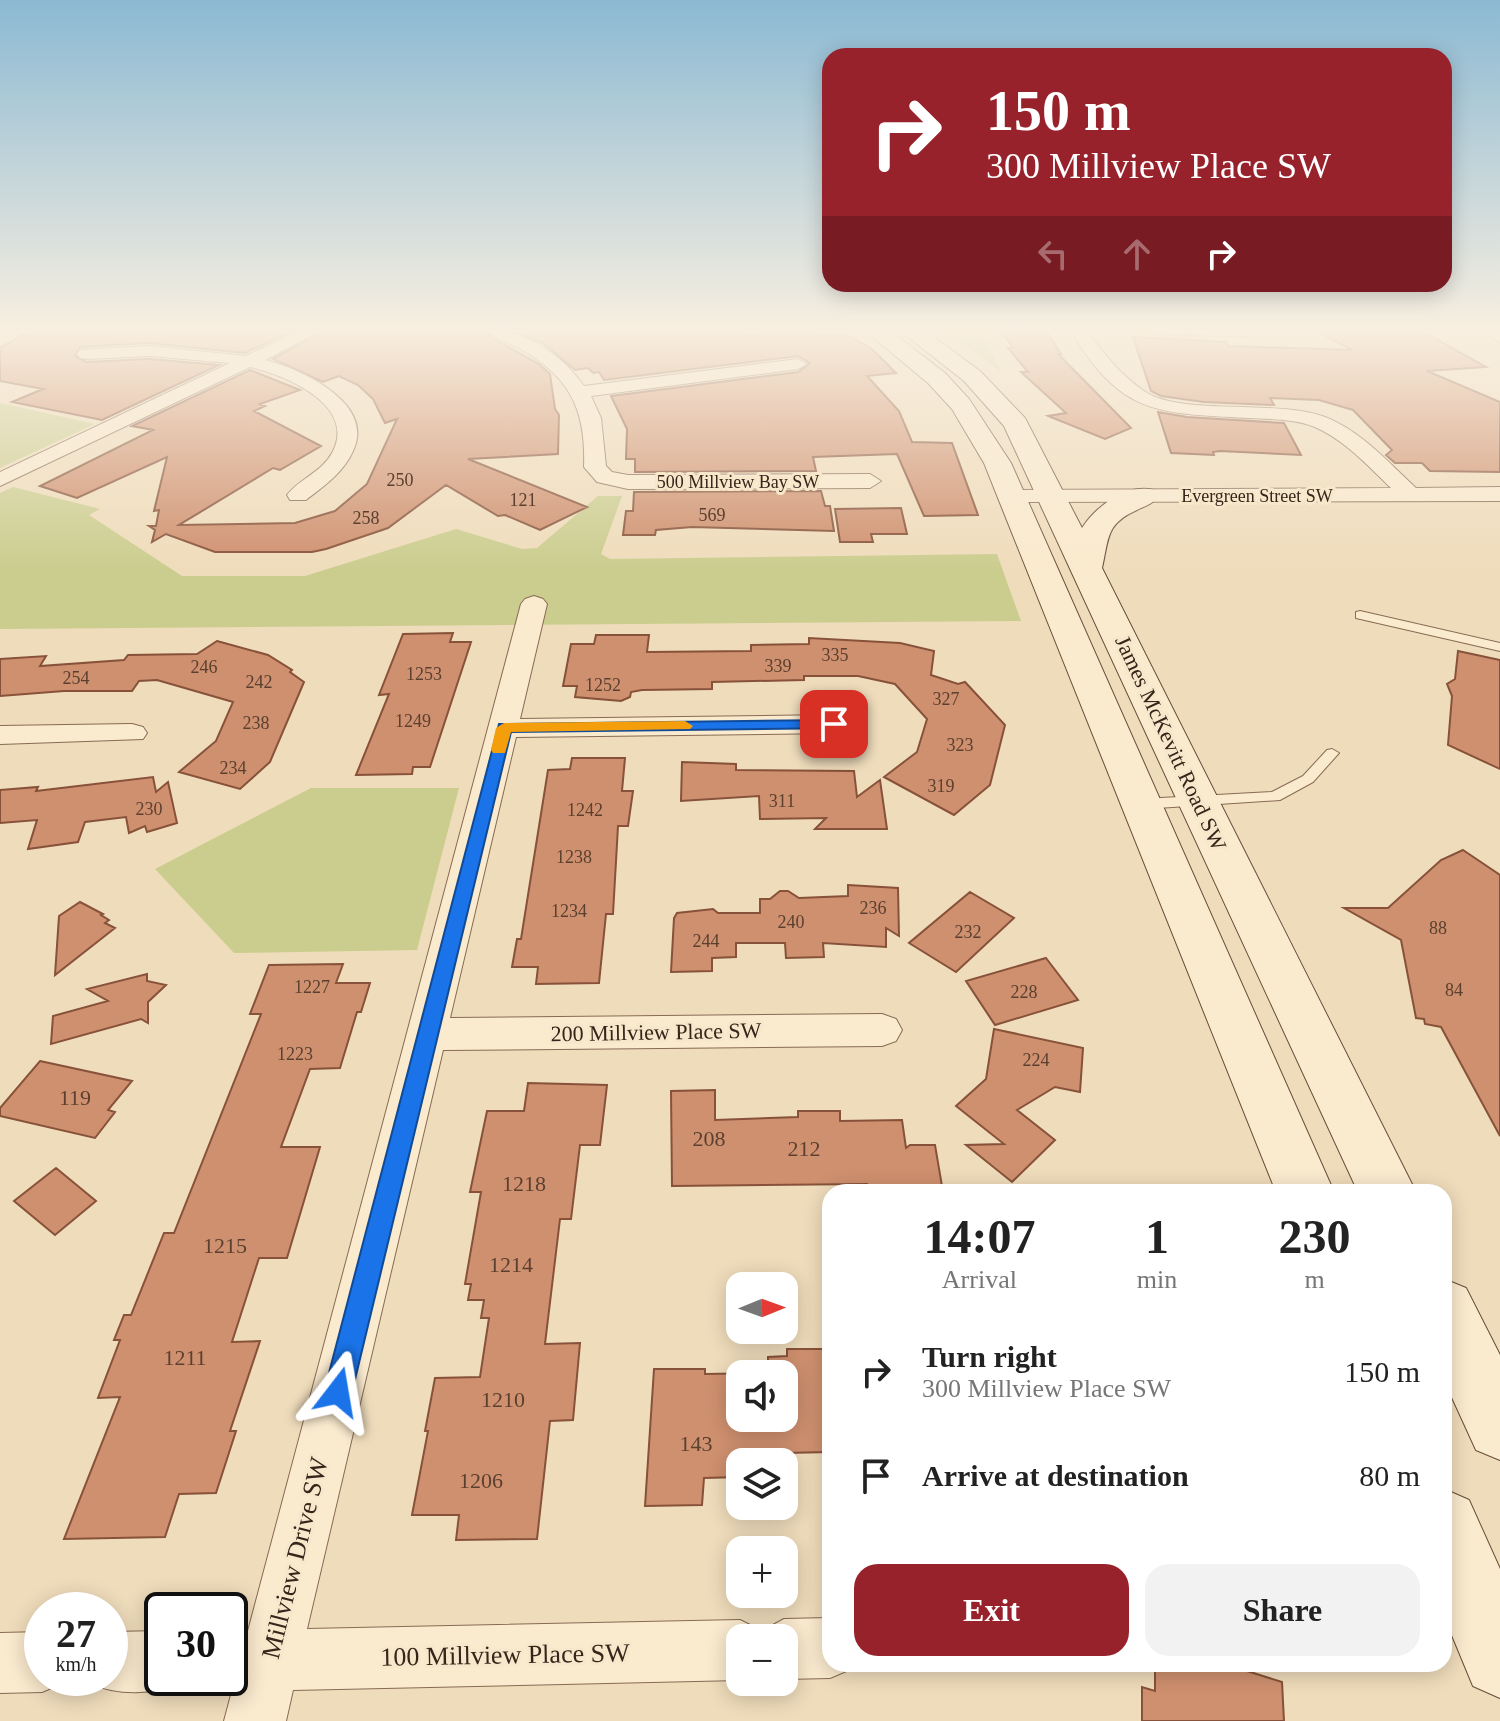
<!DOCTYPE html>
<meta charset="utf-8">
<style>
body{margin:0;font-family:Georgia,serif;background:#f2f2f2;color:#222;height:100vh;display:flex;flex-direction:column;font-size:30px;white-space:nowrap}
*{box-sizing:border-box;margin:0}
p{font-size:26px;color:#767676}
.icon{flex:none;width:44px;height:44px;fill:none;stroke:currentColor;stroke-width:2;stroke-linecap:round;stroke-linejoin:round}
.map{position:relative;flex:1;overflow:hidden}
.details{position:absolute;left:822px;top:1184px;width:630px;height:488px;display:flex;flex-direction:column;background:#fff;border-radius:24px;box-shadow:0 4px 20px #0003}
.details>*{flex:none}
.banner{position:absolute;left:822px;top:48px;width:630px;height:244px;border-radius:24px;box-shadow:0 4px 20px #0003;background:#98222c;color:#fff;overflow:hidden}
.needle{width:52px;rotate:89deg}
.controls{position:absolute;left:726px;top:1272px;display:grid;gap:16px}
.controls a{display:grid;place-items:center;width:72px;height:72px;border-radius:16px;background:#fff;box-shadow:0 4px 20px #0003;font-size:40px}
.speed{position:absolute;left:24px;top:1592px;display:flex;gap:16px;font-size:40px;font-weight:700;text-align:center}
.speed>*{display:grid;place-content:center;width:104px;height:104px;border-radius:50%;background:#fff;box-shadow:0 4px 20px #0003;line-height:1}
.speed small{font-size:20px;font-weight:400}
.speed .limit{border:4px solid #111;border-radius:12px;background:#fff;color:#111}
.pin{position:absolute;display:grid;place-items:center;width:68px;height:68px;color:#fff;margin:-34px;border-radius:16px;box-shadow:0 4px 12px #0006}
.me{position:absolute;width:88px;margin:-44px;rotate:14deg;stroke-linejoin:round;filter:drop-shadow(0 0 6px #0008)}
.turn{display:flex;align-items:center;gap:28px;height:168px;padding:0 32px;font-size:36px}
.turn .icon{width:104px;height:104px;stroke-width:2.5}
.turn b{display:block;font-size:56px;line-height:68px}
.lanes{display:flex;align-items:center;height:76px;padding:0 32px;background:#0003;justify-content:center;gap:40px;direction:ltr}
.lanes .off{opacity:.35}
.eta{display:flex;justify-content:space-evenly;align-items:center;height:136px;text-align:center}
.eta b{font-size:48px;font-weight:700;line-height:56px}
.cta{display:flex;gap:16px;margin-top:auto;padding:16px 32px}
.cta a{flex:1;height:92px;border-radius:24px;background:#98222c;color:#fff;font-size:32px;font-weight:700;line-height:92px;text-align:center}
.cta a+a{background:#f2f2f2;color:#222}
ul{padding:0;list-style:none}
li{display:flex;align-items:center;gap:24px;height:104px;padding:0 32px}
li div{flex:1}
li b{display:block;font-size:30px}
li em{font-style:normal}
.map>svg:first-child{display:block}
</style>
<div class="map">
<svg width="1500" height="1721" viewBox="0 0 1500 1721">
<rect width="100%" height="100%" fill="#efdcbb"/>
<path fill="#cbcd8f" d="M940,329H980L1001,372Z
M0,402L1,403L95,424L0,468Z
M13,487L100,509L89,515L182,576H305L456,529L522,549L537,548L598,496H622L601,554L610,559L997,554L1021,621L0,629V493Z
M311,788H459L417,950L234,953L155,869Z"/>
<path fill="#cf906f" stroke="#875239" stroke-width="2" fill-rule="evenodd" d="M51,329H297L245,353L149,343L80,347L75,356L86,362L149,359L219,365L102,420L12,402L43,389L0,381V348L23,335Z
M327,329H483L492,338L539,364L550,374L555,409L559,415L558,454L468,459L587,507L540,530L505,515L498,516L446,485L388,528L326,549L312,552H215L166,534L152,542L155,530L149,526H156L159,510L154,511L167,457L77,498L40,486L153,430L132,426L250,370L300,390L260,404L265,406L254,411L321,446L280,470L273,468L179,525L295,523L335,511L367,484L397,419L385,423L373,399L358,385L339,376L323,382L273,359Z
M507,329H740L741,336L806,329L818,336L846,334L872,349L896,373L867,376L899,411L912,442L952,443L978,515L924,516L897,454L813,457L816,471L635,472V459H626L627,429L611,396L798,372L810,363L798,356L604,380L599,372L593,373L588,368L575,370L543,343Z
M1000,329H1045L1061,354H1058L1131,428L1105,439L1048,416L1066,413L1021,372H1028L1008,348H1013Z
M1313,329H1418L1486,367L1427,371L1500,402V472L1430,471L1422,463H1395L1386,455L1392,450L1353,410L1319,400L1270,398L1274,405L1204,402L1161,396L1151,391L1133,337L1226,342L1229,346L1352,350Z
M1158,412L1187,417L1284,423L1301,455L1220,451L1213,452L1214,455L1171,453Z
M821,491L825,506H830L834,531L692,527L656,530L655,535H623L626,511H633L634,492Z
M901,508L907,534H871L873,542H840L835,509Z
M453,633L450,642H471L430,767H413L412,774L356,775L389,694L379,695L403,634Z
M596,635H649L647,652L751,651V645L809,644V638L900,643L934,651L931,675L958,684L965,682L1005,725L990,785L954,815L884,777L917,752L927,719L895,684L858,676H804V680L712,682V689L642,690L631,692L630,697L621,701L575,697L577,686H563L571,644H594Z
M217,641L268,655L292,670L290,672L304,682L270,762L240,789L179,772L216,741L233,702L157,680L139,681L132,691H64L0,696V659L46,656L40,666L124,660L128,655L197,654Z
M1458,651L1500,660V769L1448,745L1452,696L1447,684L1455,679Z
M572,758H625L622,791H633L628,826H618L613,914H606L599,983L536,984L538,967H512L517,939H521L548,770L570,769Z
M682,762L736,764V770L854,771L857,797L880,780L887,829H815L826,818L760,819L759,796L681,801Z
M153,777L156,792L168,782L177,823L147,832L145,826L129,833L126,817L85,822L78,842L28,849L37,820L0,823V790L38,787L36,791Z
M1463,850L1500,875V1136L1441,1027L1425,1024L1424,1019L1416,1018L1401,940L1344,908H1388L1441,860Z
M848,885L898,888L899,936L886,928V947L823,943L824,957L786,958L785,943H736V957L712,958V971L671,972L674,918L677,913L713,909L718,913H760V899H770L780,891H788L799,898L848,896Z
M970,892L1014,918L956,972L909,943Z
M80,902L103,914L101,915L109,920L105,923L115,928L55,975L59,916Z
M1046,958L1078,1000L995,1025L966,981Z
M343,964L336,983H370L361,1012H357L340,1068L310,1069L281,1147H320L287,1258H259L232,1342L260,1341L230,1431H236L216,1493L179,1494L165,1537L64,1539L120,1397L98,1398L120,1340H114L124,1315H131L164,1233H174L261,1014H250L269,965Z
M147,974V981L166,985L148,1002V1023L141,1019L51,1044L53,1016L108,1001L87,989Z
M994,1029L1083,1048L1080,1092L1055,1087L1017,1110L1055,1140L1012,1182L966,1145L1004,1144L956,1106L986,1079Z
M40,1061L132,1081L108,1110L115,1112L95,1138L0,1116V1108Z
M528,1083L607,1085L600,1145H580L571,1219H560L545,1344L580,1343L573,1420L550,1421L537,1539L456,1540L459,1515H412L428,1431H425L435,1378L480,1377L489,1318H481L484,1300H468L471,1284H465L481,1192H470L487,1111H524Z
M715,1090V1120L798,1117V1111H840V1121L902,1120L906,1148L910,1145H935L943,1192H868L867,1184L672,1186L671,1091Z
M56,1168L96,1201L55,1235L14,1201Z
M787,1349H830V1452L745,1454V1462H740V1477L704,1478L702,1505L645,1506L654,1369H705V1374L768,1373V1357L787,1356ZM740,1374H784V1418H740Z
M1155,1664H1225L1282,1682L1284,1721H1142V1687L1155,1691Z"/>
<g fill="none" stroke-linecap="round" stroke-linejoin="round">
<g stroke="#876b54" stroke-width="2">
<path id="lane" d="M1360,611L1500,643V651L1356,618V612Z
M1332,749L1339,753L1313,782L1280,800L1142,809L1134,804L1142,799L1272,792L1303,776L1327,750Z"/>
</g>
<g stroke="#876b54" stroke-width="2">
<path id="street" d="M303,329H324L265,360C301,369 376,403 353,451C344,472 324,486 306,500H290L287,495C299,479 322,472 332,453C358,405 285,375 250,367L0,486V472L230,363L149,356L86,359L80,358L77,354L80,350L149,346L246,356Z
M486,329C524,329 562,355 584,386L798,359L807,364L798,369L591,396L601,418L606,466L612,472L628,475L870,474L881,481L870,488L628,489L597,482L584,467C586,413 572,379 524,351C512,344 494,339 486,329Z
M1069,329H1085C1103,352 1120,375 1144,391C1179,416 1276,399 1325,417C1361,431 1388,462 1416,488L1500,487V501L1006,502L1003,497L1014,490L1391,488C1367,465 1346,441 1315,427C1295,419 1269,419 1248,418C1154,413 1122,415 1069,329Z
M1143,329H1277L1279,332L1271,337L1151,334Z
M1478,329L1500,331V343Z
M534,596L543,599L547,604L520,719L834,715L844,718L849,724L844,730L834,733L516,737L450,1018L882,1014L896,1019L902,1030L896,1041L882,1046L443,1050L307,1629L740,1620L762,1631L784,1619L830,1618V1664H853L851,1669L830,1678L784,1679V1638H740V1680L293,1690L286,1721H224L232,1691L209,1682L207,1678H230V1631H248L521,604L525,599Z
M132,724L143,727L147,733L143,739L0,744V726Z
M162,1631V1678H185L183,1682C153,1695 119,1696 89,1683L87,1678H110V1632Z
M42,1632V1678H65L63,1683L42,1692L0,1693V1633Z"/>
</g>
<g stroke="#684d38" stroke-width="2">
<path id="secondary" d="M863,329H888L945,373L969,399L1011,463L1334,1192H1276L984,463L952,409L928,383Z
M898,329H923L980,371L1025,418L1082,528C1096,506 1127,483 1154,490L1158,496C1153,504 1145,506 1137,510C1105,524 1109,539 1102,568L1416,1192H1358L1004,426L964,381Z
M1444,1279L1466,1288L1500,1355V1460L1476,1450L1444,1380Z
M1444,1489L1469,1500L1500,1569V1698L1473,1686L1444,1616Z"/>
</g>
<use href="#lane" fill="#faeace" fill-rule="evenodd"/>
<use href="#street" fill="#faeace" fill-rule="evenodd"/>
<use href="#secondary" fill="#faeace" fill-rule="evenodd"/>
</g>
<linearGradient id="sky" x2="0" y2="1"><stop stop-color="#8bb9d3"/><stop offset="0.58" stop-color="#f8efe0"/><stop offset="1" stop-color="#f8efe0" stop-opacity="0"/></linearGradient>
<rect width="1500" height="570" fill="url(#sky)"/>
<path fill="#1a73e8" stroke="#114b97" stroke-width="2" d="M834,720L842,724L840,728L511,732L352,1392L348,1402L338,1406L328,1402L324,1392L499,724Z"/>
<path fill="#f59e0b" d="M685,721L693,726L690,729L511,732L505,753H493L491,750L496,728L504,723Z"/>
<g text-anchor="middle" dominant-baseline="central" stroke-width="6" stroke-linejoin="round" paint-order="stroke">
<g font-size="18" fill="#5c402f">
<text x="400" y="480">250</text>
<text x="523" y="500">121</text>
<text x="712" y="515">569</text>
<text x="366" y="518">258</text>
<text x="835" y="655">335</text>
<text x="778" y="666">339</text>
<text x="204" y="667">246</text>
<text x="424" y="674">1253</text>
<text x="76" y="678">254</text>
<text x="259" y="682">242</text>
<text x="603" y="685">1252</text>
<text x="946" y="699">327</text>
<text x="413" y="721">1249</text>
<text x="256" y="723">238</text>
<text x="960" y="745">323</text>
<text x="233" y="768">234</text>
<text x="941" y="786">319</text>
<text x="782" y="801">311</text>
<text x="149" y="809">230</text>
<text x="585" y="810">1242</text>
<text x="574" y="857">1238</text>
<text x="873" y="908">236</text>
<text x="569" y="911">1234</text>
<text x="791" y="922">240</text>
<text x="1438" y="928">88</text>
<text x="968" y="932">232</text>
<text x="706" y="941">244</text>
<text x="312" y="987">1227</text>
<text x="1454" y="990">84</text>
<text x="1024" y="992">228</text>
<text x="295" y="1054">1223</text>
<text x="1036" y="1060">224</text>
</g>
<g font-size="18" fill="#35251a" stroke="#f7e7cb">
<text x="738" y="482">500 Millview Bay SW</text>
<text x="1257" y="496">Evergreen Street SW</text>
</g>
<g font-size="22" fill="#35251a" stroke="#f7e7cb">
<text transform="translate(1171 743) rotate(65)">James McKevitt Road SW</text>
<text transform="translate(656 1032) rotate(-1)">200 Millview Place SW</text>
</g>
<g font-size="22" fill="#5c402f">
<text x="75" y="1097">119</text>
<text x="709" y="1138">208</text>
<text x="804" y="1148">212</text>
<text x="524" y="1183">1218</text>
<text x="225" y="1245">1215</text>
<text x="511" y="1264">1214</text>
<text x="185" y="1357">1211</text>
<text x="503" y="1399">1210</text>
<text x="696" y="1443">143</text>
<text x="481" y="1480">1206</text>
</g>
<g font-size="26" fill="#35251a" stroke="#f7e7cb">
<text transform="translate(295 1558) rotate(-76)">Millview Drive SW</text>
<text transform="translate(505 1655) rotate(-1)">100 Millview Place SW</text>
</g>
</g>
</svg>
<div class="controls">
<a><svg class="needle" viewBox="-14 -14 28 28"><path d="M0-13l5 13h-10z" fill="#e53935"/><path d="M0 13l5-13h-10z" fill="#767676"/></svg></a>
<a><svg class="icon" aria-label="sound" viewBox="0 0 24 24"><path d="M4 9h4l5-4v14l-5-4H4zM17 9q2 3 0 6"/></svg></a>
<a><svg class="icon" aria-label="layers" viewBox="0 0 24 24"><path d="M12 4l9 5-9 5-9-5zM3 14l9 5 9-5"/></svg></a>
<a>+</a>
<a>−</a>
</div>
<div class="speed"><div>27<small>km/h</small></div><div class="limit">30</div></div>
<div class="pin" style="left:834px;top:724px;background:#d93025"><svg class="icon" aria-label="arrive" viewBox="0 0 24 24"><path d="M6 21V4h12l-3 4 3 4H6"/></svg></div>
<svg class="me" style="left:338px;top:1392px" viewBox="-20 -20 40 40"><path d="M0-17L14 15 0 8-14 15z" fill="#1a73e8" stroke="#fff" stroke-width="4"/></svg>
<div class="banner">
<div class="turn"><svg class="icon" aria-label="right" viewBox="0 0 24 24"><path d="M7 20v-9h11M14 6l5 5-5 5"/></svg><div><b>150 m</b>300 Millview Place SW</div></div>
<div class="lanes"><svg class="icon off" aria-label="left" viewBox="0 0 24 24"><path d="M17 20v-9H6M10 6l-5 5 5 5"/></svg><svg class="icon off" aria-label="ahead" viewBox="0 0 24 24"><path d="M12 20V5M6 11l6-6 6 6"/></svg><svg class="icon" aria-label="right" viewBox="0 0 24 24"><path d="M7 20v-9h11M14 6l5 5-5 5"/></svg></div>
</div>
<section class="details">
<div class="eta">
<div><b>14:07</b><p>Arrival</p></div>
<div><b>1</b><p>min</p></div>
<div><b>230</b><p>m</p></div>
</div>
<ul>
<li><svg class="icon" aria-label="right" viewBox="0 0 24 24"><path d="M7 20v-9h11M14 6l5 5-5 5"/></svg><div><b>Turn right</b><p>300 Millview Place SW</p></div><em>150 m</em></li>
<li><svg class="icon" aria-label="arrive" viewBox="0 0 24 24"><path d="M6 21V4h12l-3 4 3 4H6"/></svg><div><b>Arrive at destination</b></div><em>80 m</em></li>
</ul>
<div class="cta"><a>Exit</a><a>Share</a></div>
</section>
</div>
